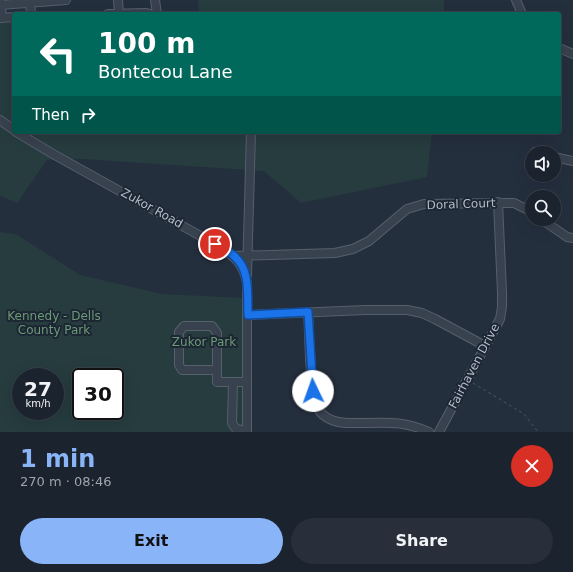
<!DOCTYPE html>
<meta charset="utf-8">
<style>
body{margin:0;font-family:"DejaVu Sans",sans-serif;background:#282f3a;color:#f1f3f6;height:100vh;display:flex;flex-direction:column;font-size:15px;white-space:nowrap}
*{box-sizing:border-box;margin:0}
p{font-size:13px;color:#a0a4aa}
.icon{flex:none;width:22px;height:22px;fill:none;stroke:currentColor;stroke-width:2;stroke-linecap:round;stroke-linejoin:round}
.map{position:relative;height:432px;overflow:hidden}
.drawer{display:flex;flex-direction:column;background:#1b232e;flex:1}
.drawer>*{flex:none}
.top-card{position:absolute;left:12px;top:12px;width:549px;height:122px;border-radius:4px;box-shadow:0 4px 16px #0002,0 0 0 1px #39404a;background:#00695c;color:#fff;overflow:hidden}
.fabs{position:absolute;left:525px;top:146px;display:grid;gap:8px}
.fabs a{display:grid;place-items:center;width:36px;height:36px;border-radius:50%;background:#1b232e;box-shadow:0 4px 16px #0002,0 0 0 1px #39404a;font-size:20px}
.speed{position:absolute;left:12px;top:368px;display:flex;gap:8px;font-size:20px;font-weight:700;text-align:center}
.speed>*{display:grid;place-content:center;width:52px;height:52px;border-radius:50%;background:#1b232e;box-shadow:0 4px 16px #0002,0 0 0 1px #39404a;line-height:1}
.speed small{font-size:10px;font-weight:400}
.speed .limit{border:2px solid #111;border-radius:6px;background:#fff;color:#111}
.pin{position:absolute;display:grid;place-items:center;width:34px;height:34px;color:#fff;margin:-17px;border:2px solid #fff;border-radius:50%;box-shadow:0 1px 4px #0007}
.me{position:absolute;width:44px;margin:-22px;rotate:357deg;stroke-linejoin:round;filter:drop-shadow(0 0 3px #0008)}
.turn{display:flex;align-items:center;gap:14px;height:84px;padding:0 20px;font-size:18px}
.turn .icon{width:52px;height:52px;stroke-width:2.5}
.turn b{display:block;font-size:28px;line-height:34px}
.then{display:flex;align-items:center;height:38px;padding:0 20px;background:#0003;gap:8px;font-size:15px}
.round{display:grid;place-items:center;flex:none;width:42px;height:42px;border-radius:21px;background:#282f3a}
.head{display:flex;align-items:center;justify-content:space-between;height:68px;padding:0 20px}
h1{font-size:24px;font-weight:700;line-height:30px;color:#8ab4f8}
.button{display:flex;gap:8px;margin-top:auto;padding:8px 20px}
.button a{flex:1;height:46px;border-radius:24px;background:#8ab4f8;color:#111;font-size:16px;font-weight:700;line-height:46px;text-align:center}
.button a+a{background:#282f3a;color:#f1f3f6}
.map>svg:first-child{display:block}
</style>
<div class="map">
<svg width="573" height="432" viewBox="0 0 573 432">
<rect width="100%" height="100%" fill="#242f3e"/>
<path fill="#263c3f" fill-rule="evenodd" d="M198,0H444V14H199Z
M0,19H14V132H432L427,177L301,203L264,171L82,159L47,160L17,203L0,196Z
M0,232L16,234L80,275L162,294L245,298V432H0ZM21,377H55V411H21ZM81,377H115V411H81Z"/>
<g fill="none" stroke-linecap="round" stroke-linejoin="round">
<g stroke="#565f6c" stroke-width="10">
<path id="minor" d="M30,0L31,14
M118,0L119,14
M155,0L157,14
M516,0L522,14
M0,1L2,17
M0,5L66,0
M108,14L145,13L150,14
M0,18L14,17
M559,48L573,54
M0,120L14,130
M16,132L53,154L215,244C232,255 242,260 247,282V432
M535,152L540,153
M554,157L573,161
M541,219L567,237L573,238
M234,256L335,253L353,249L369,241L407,209L424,204L514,203L532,212
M247,275L251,132
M308,312C310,332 308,402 322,414C334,425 351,423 366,423C390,422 407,422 429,432
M248,315L365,310H407L422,313L435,319L485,346
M217,370H182L179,365V332L184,326H212L217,333V382H247
M233,382L232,423L236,429L247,431
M439,432L500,319L502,307V293L498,202"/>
</g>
<path stroke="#44595c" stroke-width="1" stroke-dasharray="3 3" stroke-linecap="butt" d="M473,383L524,414L538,432"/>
<use href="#minor" stroke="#38414e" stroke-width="8"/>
</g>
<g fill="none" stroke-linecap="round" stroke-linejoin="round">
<g stroke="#114b97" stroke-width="10">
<path id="route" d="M215,244C221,247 228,251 234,256C251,270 247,295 248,315L308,312L313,391"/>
</g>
<use href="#route" stroke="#1a73e8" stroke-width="7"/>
</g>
<g text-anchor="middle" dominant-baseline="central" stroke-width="4" stroke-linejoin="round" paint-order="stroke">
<g font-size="12" fill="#b4bcc9" stroke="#1d2633">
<text transform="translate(461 204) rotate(-2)">Doral Court</text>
<text transform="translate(152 208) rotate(29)">Zukor Road</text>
<text transform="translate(474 366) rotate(-62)">Fairhaven Drive</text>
</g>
<g font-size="12" fill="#6b9a76" stroke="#1d2633">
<text x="54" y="316">Kennedy - Dells<tspan x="54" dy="14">County Park</tspan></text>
<text x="204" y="342">Zukor Park</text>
</g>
</g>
</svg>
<div class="fabs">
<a><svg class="icon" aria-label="sound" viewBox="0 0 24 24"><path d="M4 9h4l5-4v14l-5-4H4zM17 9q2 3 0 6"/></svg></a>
<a><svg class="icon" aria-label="search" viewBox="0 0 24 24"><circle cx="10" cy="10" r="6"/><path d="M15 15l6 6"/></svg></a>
</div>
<div class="speed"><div>27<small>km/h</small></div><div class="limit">30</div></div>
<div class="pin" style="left:215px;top:244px;background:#d93025"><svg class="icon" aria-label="arrive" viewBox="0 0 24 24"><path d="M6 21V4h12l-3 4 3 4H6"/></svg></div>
<svg class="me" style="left:313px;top:391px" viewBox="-20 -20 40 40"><circle r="19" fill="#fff"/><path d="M0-13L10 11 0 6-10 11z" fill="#1a73e8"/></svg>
<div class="top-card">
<div class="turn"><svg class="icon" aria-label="left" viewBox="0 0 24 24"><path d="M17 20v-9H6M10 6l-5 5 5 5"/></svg><div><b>100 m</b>Bontecou Lane</div></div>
<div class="then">Then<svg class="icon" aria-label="right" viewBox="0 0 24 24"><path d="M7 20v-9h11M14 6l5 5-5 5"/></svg></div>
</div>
</div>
<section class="drawer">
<div class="head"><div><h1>1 min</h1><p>270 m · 08:46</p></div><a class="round" style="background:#d93025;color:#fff"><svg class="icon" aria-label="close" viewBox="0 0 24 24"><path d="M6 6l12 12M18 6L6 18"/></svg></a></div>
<div class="button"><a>Exit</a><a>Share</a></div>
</section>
